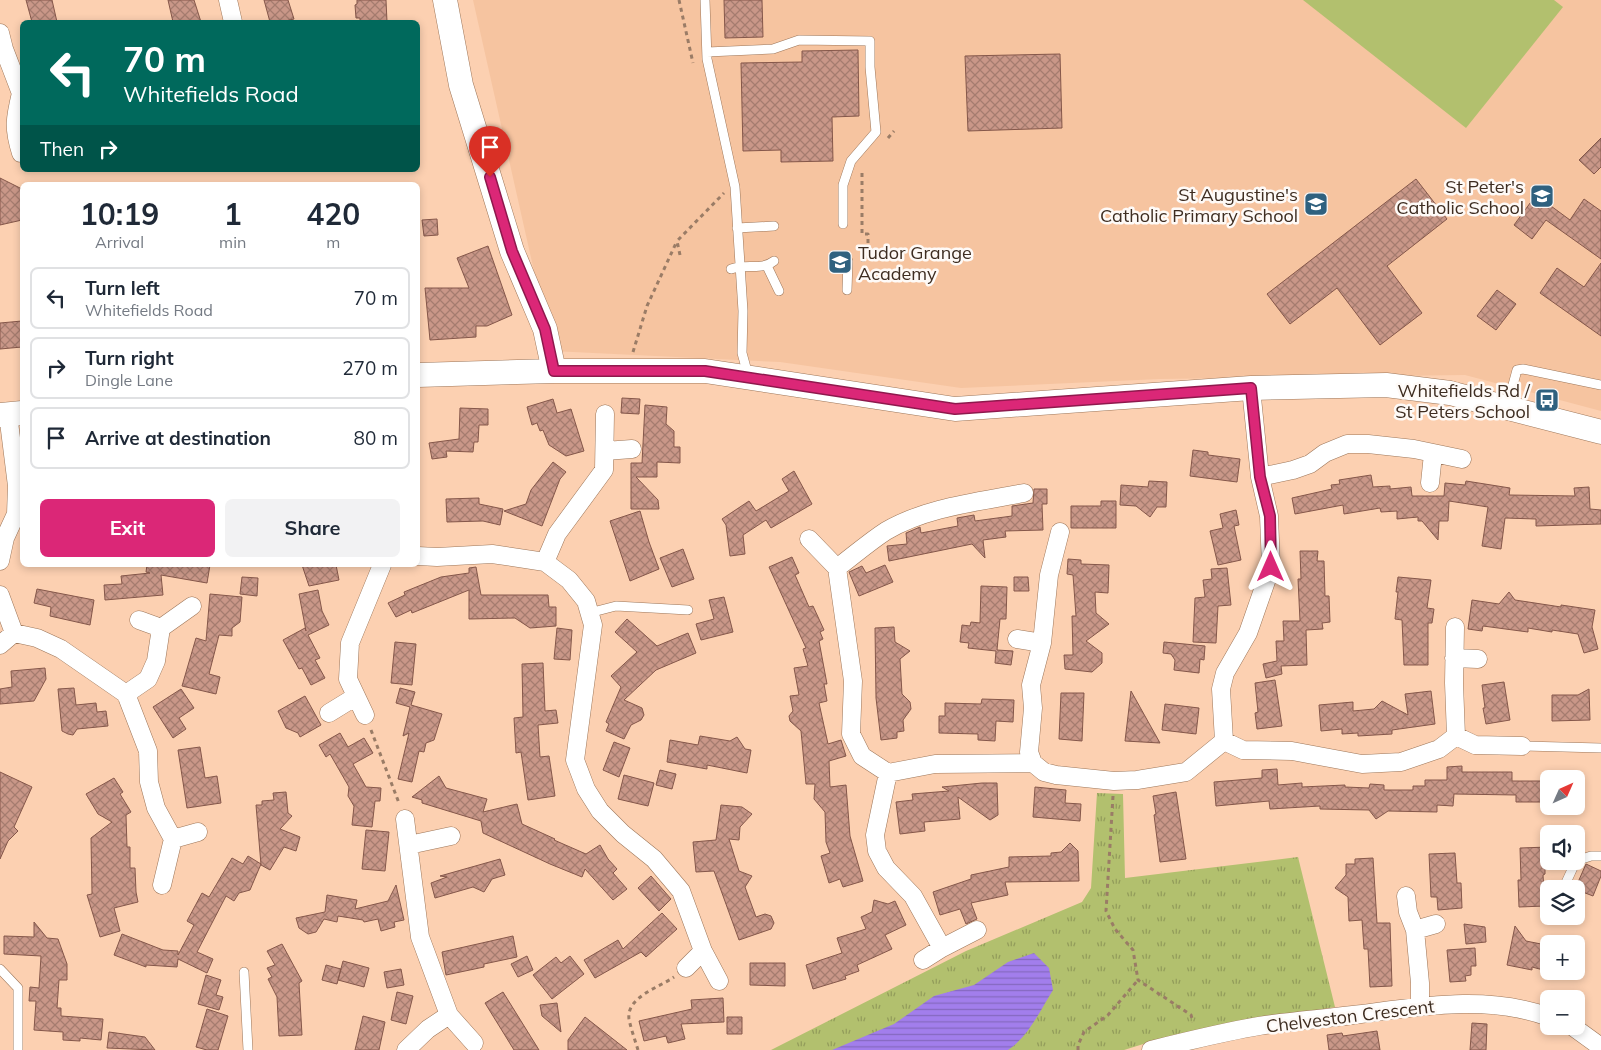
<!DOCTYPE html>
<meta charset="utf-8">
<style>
body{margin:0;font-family:Mulish,sans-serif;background:#f2f2f3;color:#1f2937;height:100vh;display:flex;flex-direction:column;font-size:19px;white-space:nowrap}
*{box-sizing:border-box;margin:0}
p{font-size:16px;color:#747a83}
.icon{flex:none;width:28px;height:28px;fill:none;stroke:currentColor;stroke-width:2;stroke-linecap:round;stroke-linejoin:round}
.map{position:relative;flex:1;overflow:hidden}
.sheet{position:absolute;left:20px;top:182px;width:400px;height:385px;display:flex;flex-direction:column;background:#fff;border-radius:8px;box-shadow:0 2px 8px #0003}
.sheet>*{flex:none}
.top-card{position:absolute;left:20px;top:20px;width:400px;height:152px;border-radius:8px;box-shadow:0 2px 8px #0003;background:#00695c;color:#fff;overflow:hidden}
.needle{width:32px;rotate:45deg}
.controls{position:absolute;left:1540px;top:770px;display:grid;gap:10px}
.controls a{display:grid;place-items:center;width:45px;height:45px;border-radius:8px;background:#fff;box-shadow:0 2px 8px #0003;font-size:25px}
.pin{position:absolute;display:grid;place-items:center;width:42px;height:42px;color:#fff;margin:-51px -21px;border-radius:50% 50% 50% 0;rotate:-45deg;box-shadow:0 0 5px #0007}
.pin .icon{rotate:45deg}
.me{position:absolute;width:55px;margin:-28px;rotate:0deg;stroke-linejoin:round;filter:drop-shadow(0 0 4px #0008)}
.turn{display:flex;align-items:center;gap:18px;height:105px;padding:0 20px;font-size:22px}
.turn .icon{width:65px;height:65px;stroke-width:2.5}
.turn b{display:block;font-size:35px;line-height:42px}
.then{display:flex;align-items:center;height:48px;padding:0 20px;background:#0003;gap:10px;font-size:19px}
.eta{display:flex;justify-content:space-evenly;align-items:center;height:85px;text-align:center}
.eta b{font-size:30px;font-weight:700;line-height:35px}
.button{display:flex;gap:10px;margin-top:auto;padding:10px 20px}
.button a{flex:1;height:58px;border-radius:8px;background:#db2777;color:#fff;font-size:20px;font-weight:700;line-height:58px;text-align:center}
.button a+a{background:#f2f2f3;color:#1f2937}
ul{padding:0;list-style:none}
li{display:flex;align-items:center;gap:15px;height:62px;margin:0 10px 8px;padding:0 10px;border:2px solid #e0e1e3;border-radius:8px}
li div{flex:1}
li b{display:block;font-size:19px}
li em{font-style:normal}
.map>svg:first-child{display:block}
</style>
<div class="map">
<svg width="1601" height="1050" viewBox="0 0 1601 1050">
<defs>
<pattern id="park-tufts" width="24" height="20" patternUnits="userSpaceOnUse" patternTransform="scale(1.25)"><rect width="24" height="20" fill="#b2c06e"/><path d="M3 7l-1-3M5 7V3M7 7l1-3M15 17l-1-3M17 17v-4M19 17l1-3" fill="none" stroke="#929c5a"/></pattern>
<pattern id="water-rules" width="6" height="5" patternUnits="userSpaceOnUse" patternTransform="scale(1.25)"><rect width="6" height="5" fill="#a27eec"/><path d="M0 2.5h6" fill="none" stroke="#8568bf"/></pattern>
<pattern id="building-cross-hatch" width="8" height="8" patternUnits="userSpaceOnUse" patternTransform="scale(1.25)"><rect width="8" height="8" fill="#c99788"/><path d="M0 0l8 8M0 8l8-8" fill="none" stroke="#a57c6f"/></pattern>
</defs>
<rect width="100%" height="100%" fill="#fcd0b1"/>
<path fill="#f6c4a0" d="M473,0H1601V411L1465,375L1160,379L961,388L780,362L552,351Z"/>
<path fill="url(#park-tufts)" d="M1097,793L1123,794L1125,878L1298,857L1335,1007L1166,1037L1124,1050H771L966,951L1082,902L1091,888Z"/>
<path fill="#b2c06e" d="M1303,0H1554L1563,7L1466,128Z"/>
<path fill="url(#water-rules)" d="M1034,953L1049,968L1053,990C1040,1011 1028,1037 1008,1050H832L894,1024L934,996L974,985L1008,962Z"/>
<path fill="url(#building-cross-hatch)" stroke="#85574a" d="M26,0H52L57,22H32Z
M168,0H194L201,22H173Z
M264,0H288L294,19L281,22H270Z
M357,0H386L387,22H360V18H356L355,5L357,4Z
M724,0H762L763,37L725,38Z
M858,50L859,116L832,117L833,161L781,162V150L743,151L741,63L802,62V51Z
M1060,54L1062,128L968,131L965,56Z
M1601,138V167L1594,174L1579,160Z
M0,178L22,189V220L0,225Z
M1416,179L1447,219L1387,266L1422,313L1380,345L1337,288L1290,324L1267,294Z
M1536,195L1570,220L1584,199L1601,211V259L1546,220L1532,239L1514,225Z
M437,219L438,235L424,236L422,220Z
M488,246L512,315L487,326H476V337L430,340L425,288H469L457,258Z
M1601,263V336L1540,293L1557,268L1584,287Z
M1497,290L1516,304L1496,330L1477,316Z
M22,321V347L0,349V323Z
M622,398L640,399L639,414L621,413Z
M553,399L557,413L571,409L584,451L566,456L549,445L543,430L540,431L537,423L532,425L527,407Z
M645,405L667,407L666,424L674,431V447H680V463L657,462V477H636L658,500L659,509H631V463H642Z
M460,408L488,409V425H479L478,442H474L473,452L446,451L447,457L432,459L429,443L459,439Z
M1193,450L1208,452V455L1240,459L1237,482L1190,476Z
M553,462L566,472L560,479L542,526L504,511L526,504L531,490Z
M794,471L812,504L771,528L766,520L743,535L745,554L730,556L726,525L722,519L749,501L756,511L789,491L782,479Z
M1371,475L1373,487L1390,486V489L1411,487L1412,496H1444L1445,483L1465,485L1466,481L1510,488L1509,495L1575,496L1574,488L1589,487L1590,509L1601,510V524L1536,526V519L1505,518L1501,549L1482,546L1488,507L1449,501L1448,521H1439L1438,540L1422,521H1418V517L1397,519V511L1381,512L1380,508L1344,514L1343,505L1295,514L1292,498L1332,489L1331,485L1340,484L1339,480Z
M1149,481L1167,482L1166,507H1157L1150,517L1136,506L1120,505L1121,485L1148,487Z
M1034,489H1047V504H1042L1043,530L1005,531L1006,537L983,540L985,558L972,544L889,561L887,546L907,544L906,533L920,527L921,533L958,526L957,518L974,515L975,521L1012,516V506L1033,503Z
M479,498V504L503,509L500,525L483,521L447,522L446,499Z
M1101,501H1116V528H1071V506H1101Z
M1236,510L1239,525L1234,526L1241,560L1218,565L1210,531L1223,528L1220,514Z
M640,511L649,542L659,569L630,581L610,521Z
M683,549L694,579L672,587L660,558Z
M1300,551H1318L1317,561H1324L1325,596H1329L1330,622L1322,623L1323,629L1306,630L1307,665L1281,666L1282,674L1266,678L1263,664L1277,661L1276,641H1284L1283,621H1300L1298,579H1301Z
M792,557L799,573L795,575L809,607L813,606L824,630L820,632L823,639L819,641L827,684H824L827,701L819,703L828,744L841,740L846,756L829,761L830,787L846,785L850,836L863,881L843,887L840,879L829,883L821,856L830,853L826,842L825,812L814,799L815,784H806L801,731L790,721L789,716L793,711L790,696L799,695L794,668L808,666L803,649L806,648L769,567Z
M1068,559L1081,560V564L1109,565L1108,593L1095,592L1096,613L1109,624L1086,641L1102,653V663L1092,672L1065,669L1064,655H1073L1072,616H1076L1073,575L1067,574Z
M147,565H210L207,583L161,575L163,595L105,600L104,585L122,584L121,576L150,573L146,572Z
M302,565H336L339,580L309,586Z
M885,565L893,582L859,596L849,572L862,566L866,573Z
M476,567L481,595H548L549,607H556V626L530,628L515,618L469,619V590L412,613L411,610L396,617L388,603L405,595L404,592L441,577L469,573V568Z
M1227,568L1231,605L1218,606L1216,643L1193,642L1195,598L1205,597L1203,580L1212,579L1211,569Z
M242,577L258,578L257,596L240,594Z
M1014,577H1028L1029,591H1014Z
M1398,577L1431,580L1427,608L1434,609L1432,623H1428V665H1404L1402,620L1395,619L1398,592H1396Z
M981,586L1007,587L1006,619H1000L997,650L1013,651L1011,665L995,663L996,651L968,648L969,643L960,642L962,625L970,626L971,622L980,623Z
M37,589L94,600L90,625L50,616L51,607L34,603Z
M318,590L322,611L329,625L308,635L320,658L315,660L325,678L311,685L302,668L299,669L283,640L305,628L306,631L299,594Z
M1509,592L1515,600L1561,607V605L1595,610L1592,627L1598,649L1584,653L1578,634L1552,630V632L1528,628V632L1483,626L1482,631L1468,629L1472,600L1499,604Z
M210,594L242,597L240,622L232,628V636L219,635L209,674L220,677L216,694L182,686L196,638L206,641Z
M724,597L733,632L701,640L696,624L714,619L709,600Z
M627,619L657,646L688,633L696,653L656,670L624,700L642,708L644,715L641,720L631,725L624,739L606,731L609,724L606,722L621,687L611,676L637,652L615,632Z
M894,627L895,642L910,651L900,659L902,694L910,702L911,709L903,720L904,731L897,732V738L881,740L876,698L875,628Z
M557,628L572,630L570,660L554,659Z
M395,642L416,644L412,685L391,683Z
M1164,642L1205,646L1204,660L1200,659L1199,673L1174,670L1175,660L1171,654L1163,653Z
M543,663L545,711L556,710L558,723L538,725L540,757L549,756L555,796L528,800L521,752L516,753L514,718L523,717L522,664Z
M45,668L46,679L34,701L0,704V689L12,687L11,671Z
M1275,680L1282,726L1257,729L1255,713L1258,712L1255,683Z
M1504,682L1510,720L1486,724L1483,708H1485L1482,685Z
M74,688L76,705L96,703L97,712L106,711L108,726L77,729L73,735L68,734L62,731L58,689Z
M400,688L415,692L411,705L442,714L434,740L426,743L424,752L419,751L412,782L398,779L409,733L403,736L410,707L396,703Z
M181,689L194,708L179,718L186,729L173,738L153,707Z
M1589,689L1590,720L1552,721V695H1578Z
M1131,691L1160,743L1125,741Z
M1431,691L1435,724L1392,730V734L1358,736V733L1342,734V729L1321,731L1319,705L1353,702V711L1374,709L1382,701L1408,715L1405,694Z
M1061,693H1084L1082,741L1059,739Z
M305,696L321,725L300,737L298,733L286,728L278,711Z
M982,699L1014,700L1013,722L996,721L995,741L978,740V734L939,733V716H945V703L981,704Z
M1165,704L1199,708L1196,734L1162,730Z
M340,733L348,747L364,738L373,753L353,764L366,787L381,788L380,801H375L372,827L352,825L354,806L348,796L349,787L330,754L326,757L319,745Z
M700,736L730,741L737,737L745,749L751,750L747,773L707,765V769L667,762L670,740L698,745Z
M614,742L630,748L619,777L603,770Z
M200,747L205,778L217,776L221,803L187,808L178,750Z
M1462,766V772H1512V781H1549V802H1516V795L1454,794L1453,806L1437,805V812L1388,811L1376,819L1369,810L1320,809V806L1270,809L1269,801L1216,806L1214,782L1262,778V770L1277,769L1278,785L1302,783V787L1345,785V787L1369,788L1370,784L1384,785V790H1413V786H1425V780H1447V767Z
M660,770L676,774L672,789L656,785Z
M0,772L32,787L14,827L18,831L8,841L0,859Z
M624,775L654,783L648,806L618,799Z
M439,776L446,788L487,799L483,812L517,804L522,824L555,839L554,840L586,854L600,845L608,859L617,869L613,873L627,889L613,900L585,869L582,877L550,864L483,833L481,821L422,803V800L412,797Z
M114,778L123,792L120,794L131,812L126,815L127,847H130V868H135L136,892L138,902L114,908L120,931L100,937L87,895L92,894L91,838L112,822L98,814L86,794Z
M982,783H997L998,815L990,820L958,797L960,819L924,822L925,831L900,834L896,802L913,800L912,794L949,791L942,787Z
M1035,787L1066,790L1065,803L1081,804L1080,821L1033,817Z
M286,792L288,813L292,816L280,829L300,837L296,851L284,847L270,870L261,865L256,805H262V801L274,800L273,793Z
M1176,792L1186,859L1160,862L1154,815L1156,814L1153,796Z
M721,805L742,807L752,814L740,827L739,840L729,839L739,871L752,876L745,887L756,917L765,914L771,916L774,923L771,929L739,940L714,871L696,872L693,842L716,840Z
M366,830L389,832L385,871L362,869Z
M1070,843L1078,851L1079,881L1005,882L1008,895L971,903L977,919L966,924L960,909L940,915L933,892L971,879V875L1009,867V857L1051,856V853L1061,852Z
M1549,847V863H1545V874L1543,875L1545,906L1519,907L1518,880H1521L1520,848Z
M1455,853L1457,883H1461L1462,908L1438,910L1437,897H1431L1429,854Z
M248,856L261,864L250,890L239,893L234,901L226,896L197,952L213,959L207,973L178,959L177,967L146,965V967L114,955L122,934L163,950L178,951V955L194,925L187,921L202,893L209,897L232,858L243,864Z
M1373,858L1377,923H1390L1392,986L1370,987L1368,949H1364L1362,920L1349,921L1348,897L1335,888L1346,875V864H1355V859Z
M500,859L505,875L492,879L484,892L473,887L435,898L431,883L447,877L440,876Z
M1586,864L1601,871V876L1593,896L1575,889Z
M651,876L671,899L659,911L638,888Z
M396,885L404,920L394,922L395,927L381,931L378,919L364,922L363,920L338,916L337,922L324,919L316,932L308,934L299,928L296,918L325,912L327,895L357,900L355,909L388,901Z
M874,900L888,904L895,901L906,925L885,935L892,949L857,965L859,971L845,976L846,979L813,989L806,965L842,953L837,938L866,929L861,917L872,912Z
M662,913L677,929L646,957L641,952L595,978L584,960L618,940L623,949Z
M34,922L47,938L58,939L67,964V980H59L57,1008H61V1016L103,1019L101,1040L80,1038V1041L63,1040V1032L34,1030L36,1001H29L30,987L39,988L41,956L4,954V936L34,937Z
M1464,924L1485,927L1486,942L1466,944Z
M1515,926L1526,941L1546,945L1547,971L1532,967V970L1507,965Z
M513,936L517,957L484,964V967L446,975L442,952Z
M282,944L302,981L299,983L302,1035L279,1036L277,997L268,979L272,977L267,968L275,965L267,951Z
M1475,948L1476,966H1471V975L1465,976L1466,981L1450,982L1447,950Z
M527,956L533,970L518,977L511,964Z
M570,956L584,974L552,999L533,975L556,957L561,963Z
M343,961L369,968L364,987L338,980Z
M750,963H785V986L750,985Z
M326,965L341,969L337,984L322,980Z
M401,969L404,985L387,988L384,972Z
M206,975L221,980L216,995L223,997L219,1010L198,1004Z
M397,992L413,996L406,1024L391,1020Z
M503,992L539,1050H514L485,1003Z
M723,998L724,1022L681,1024L685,1039L668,1043L666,1036L644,1041L639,1021L692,1009L691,1000Z
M557,1003L561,1032L542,1016L540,1005Z
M207,1009L228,1016L218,1050H207L196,1047Z
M363,1016L385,1022L379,1050H355Z
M585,1017L627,1050H568V1040Z
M727,1017H742V1034H727Z
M1472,1023L1487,1024L1486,1050H1470Z
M1377,1031L1380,1050H1329L1327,1035L1342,1033L1343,1036Z
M109,1032L145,1037L155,1050L107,1048Z"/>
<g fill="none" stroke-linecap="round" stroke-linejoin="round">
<g stroke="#9d7659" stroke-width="10">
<path id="lane" d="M705,0L707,59L735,187L743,311L742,353L748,375
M707,52L773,49L799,40L870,41V67L876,132L851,161L843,185V224
M737,228L774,226
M767,266L779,291
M731,269C748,263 761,271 774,261
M847,290L848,261
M1507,407L1517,370L1523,369L1601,385
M589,613L616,606L688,610
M1522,746L1601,748
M1576,861L1591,856H1601
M1563,889L1576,861
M0,969L18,988V1050
M244,972L248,1050"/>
</g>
<g stroke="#9d7659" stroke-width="19">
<path id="street" d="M228,0L233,22
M0,33L4,49L22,96
M21,93C15,118 13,128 21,153H22
M605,451L632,449
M1260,477L1293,470L1310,464L1325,453L1347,444H1368L1414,449L1462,459
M1430,483L1433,454
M1024,493C978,502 927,507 886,531C869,542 853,556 837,568L853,681L851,734L862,756L888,773L935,764L1033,763L1044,772L1056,775L1114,781L1137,780L1186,772L1224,741L1221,689L1225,673L1248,633L1271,567L1269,516L1260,477L1251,388
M809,539L837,568
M418,556L437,557L492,554L545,562L569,580L586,601L593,625L575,760L586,789L600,811L623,834L654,859L681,891L703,951L719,981
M0,561L5,538L16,514L17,486L8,414
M545,562L557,534L604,470L605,414
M0,595L14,633L37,638L61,649L126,694L148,751L149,782L156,808L173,839L162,885
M139,620L161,628
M1017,639L1042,643
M0,645L14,633
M1454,658L1478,659
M126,694L148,679L156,661L161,628L192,606
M329,713L355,697
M365,715L348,679L350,643L382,565
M1456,736L1475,745L1522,746
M1224,741L1243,750L1292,751L1362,764L1401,762L1439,749L1456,736L1454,683L1455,627
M1033,763L1029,752L1033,708L1031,685L1042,643L1049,575L1060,532
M888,773L875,835L877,851L886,868L913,896L942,948L977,930
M405,819L420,937L449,1015L428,1029L406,1050
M173,839L198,832
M409,845L451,836
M1406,896L1408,912L1415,930L1420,983V1006
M1415,930L1436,924
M923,960L942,948
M686,968L703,951
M449,1015L474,1043
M1572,1026L1601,1047
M1151,1050C1187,1041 1223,1032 1259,1026C1290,1021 1322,1019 1353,1015C1418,1007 1486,994 1549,1017"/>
</g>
<g stroke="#9d7659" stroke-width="25">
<path id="secondary" d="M445,0L461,85L512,251L545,329L554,371
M418,375L554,371H705L955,409L1251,388L1386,385L1450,393L1601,432
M0,415L22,413"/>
</g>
<path stroke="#9a7c66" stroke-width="3" stroke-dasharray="4 4" stroke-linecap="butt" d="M679,0L693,63
M888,138L894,131
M680,255L677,241L724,193
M861,260H868V234H862V169
M633,352L647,306L677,241
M371,730L399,803
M1113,796L1106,911L1115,929L1133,950L1138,980L1191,1015L1193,1022
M638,1050C635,1040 631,1029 629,1019C626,997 660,987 674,977
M1078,1050V1045L1084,1032L1108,1015L1138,980"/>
<use href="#lane" stroke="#fff" stroke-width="9"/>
<use href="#street" stroke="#fff" stroke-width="18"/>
<use href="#secondary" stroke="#fff" stroke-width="24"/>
</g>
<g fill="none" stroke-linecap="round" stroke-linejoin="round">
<g stroke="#8e194d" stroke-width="12">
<path id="route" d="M490,177L512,251L545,329L554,371H705L955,409L1251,388L1260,477L1270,516L1271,567"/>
</g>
<use href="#route" stroke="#db2777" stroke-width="9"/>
</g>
<defs>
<g id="school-square" transform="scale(1.25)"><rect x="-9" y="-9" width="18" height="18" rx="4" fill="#2f617f" stroke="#fefaf7"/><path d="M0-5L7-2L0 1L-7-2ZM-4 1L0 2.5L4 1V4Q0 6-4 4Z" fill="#fff"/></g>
<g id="bus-square" transform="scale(1.25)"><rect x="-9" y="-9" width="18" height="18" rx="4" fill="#2f617f" stroke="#fefaf7"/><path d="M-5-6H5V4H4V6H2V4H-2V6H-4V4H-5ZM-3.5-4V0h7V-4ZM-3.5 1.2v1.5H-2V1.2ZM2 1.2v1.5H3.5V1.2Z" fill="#fff"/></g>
</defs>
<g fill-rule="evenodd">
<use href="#school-square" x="1542" y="196"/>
<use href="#school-square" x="1316" y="204"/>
<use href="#school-square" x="840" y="262"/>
<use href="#bus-square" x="1547" y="400"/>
</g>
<g text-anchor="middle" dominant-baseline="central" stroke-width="5" stroke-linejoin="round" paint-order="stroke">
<g font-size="18" fill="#3e2d21" stroke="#fefaf7" text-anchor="end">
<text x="1524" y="186">St Peter's<tspan x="1524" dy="21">Catholic School</tspan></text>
<text x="1298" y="194">St Augustine's<tspan x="1298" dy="21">Catholic Primary School</tspan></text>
<text x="858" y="252" text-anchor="start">Tudor Grange<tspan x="858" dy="21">Academy</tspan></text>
<text x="1530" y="390">Whitefields Rd /<tspan x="1530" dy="21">St Peters School</tspan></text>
</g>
<g font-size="18" fill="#3e2d21" stroke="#fefaf7">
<text transform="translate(1350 1016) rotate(-7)">Chelveston Crescent</text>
</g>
</g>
</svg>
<div class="controls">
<a><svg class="needle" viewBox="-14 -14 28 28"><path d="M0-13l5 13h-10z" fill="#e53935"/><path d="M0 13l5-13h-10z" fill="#747a83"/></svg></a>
<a><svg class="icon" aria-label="sound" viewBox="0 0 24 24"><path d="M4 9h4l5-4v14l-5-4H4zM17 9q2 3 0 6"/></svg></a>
<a><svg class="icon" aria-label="layers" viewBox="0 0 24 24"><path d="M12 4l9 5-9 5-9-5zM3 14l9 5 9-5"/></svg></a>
<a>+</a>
<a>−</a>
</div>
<div class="pin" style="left:490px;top:177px;background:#d93025"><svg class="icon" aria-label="arrive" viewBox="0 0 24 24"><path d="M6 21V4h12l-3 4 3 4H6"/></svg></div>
<svg class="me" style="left:1271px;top:567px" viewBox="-20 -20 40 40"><path d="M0-17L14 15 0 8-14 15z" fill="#db2777" stroke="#fff" stroke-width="4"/></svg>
<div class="top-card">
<div class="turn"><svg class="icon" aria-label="left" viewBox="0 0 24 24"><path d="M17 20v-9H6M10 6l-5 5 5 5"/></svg><div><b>70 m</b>Whitefields Road</div></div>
<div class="then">Then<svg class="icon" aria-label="right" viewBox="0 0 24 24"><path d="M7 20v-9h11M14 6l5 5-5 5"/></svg></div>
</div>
<section class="sheet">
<div class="eta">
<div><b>10:19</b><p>Arrival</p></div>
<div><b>1</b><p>min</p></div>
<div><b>420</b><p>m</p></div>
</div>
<ul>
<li><svg class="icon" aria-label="left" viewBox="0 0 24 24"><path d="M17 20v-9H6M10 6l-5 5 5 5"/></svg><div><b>Turn left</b><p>Whitefields Road</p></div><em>70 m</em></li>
<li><svg class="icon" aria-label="right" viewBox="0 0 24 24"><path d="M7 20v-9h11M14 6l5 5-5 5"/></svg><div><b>Turn right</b><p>Dingle Lane</p></div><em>270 m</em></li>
<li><svg class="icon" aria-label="arrive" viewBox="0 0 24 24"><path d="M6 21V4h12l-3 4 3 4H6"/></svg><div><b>Arrive at destination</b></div><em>80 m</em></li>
</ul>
<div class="button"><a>Exit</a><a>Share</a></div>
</section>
</div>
